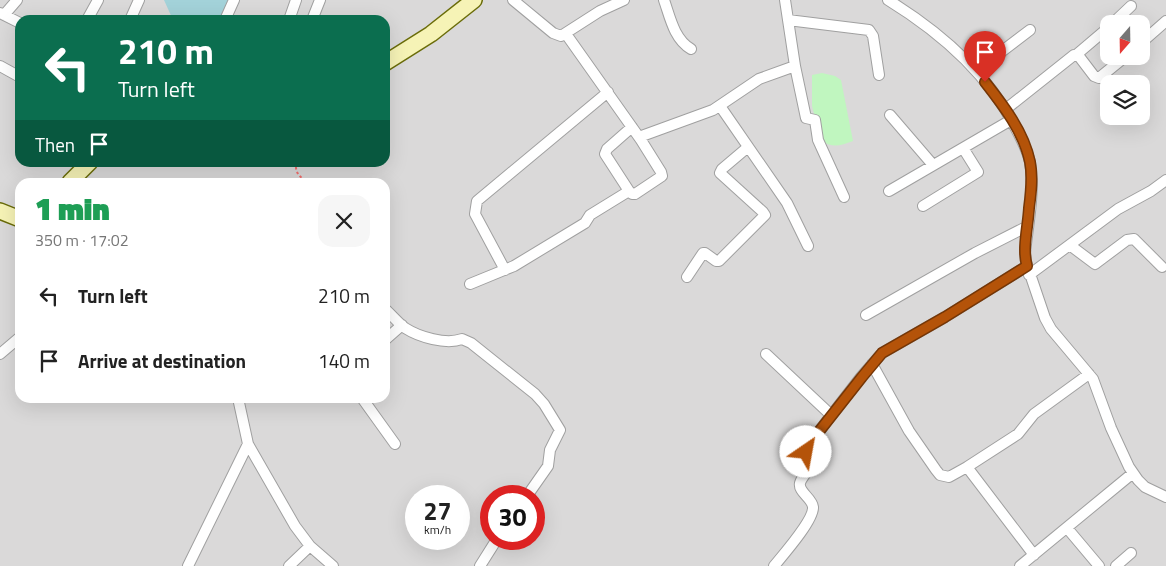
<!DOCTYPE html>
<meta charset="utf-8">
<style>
body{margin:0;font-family:"Titillium Web",sans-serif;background:#f6f6f6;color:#222;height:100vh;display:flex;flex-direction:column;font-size:19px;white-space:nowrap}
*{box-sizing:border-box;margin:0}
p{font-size:16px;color:#767676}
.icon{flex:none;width:28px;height:28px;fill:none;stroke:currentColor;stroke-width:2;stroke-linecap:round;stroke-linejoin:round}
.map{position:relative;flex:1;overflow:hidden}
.side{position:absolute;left:15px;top:178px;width:375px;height:225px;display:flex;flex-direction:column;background:#fff;border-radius:15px;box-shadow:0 5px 20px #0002}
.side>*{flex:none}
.hud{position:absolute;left:15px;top:15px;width:375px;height:152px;border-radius:15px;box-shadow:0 5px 20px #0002;background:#0b6e4f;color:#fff;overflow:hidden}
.needle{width:32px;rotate:200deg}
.fabs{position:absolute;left:1100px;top:15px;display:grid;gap:10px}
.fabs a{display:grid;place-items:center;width:50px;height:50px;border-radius:10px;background:#fff;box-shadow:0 5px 20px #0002;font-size:25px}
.speed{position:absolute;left:405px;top:485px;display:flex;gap:10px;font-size:25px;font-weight:700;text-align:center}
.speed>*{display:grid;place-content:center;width:65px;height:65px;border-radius:50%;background:#fff;box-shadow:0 5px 20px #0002;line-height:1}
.speed small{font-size:12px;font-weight:400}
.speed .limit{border:8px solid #d22;background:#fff;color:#111}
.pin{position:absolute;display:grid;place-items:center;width:42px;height:42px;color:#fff;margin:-51px -21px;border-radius:50% 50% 50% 0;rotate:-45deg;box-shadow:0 0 5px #0007}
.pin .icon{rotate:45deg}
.me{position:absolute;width:55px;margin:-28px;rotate:33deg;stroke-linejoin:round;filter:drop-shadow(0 0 4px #0008)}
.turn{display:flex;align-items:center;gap:18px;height:105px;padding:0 20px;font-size:22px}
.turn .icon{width:65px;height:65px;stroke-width:2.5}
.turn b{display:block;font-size:35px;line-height:42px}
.then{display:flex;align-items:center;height:48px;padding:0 20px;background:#0003;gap:10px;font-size:19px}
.round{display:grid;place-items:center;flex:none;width:52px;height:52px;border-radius:15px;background:#f6f6f6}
.summary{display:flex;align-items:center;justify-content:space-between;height:85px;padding:0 20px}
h1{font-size:30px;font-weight:800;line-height:38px;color:#1e9e55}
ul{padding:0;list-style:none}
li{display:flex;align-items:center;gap:15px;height:65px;padding:0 20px}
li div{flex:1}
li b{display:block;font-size:19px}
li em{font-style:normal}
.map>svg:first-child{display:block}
</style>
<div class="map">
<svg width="1166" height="566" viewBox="0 0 1166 566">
<rect width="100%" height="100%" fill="#ede8e1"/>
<path fill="#dad9d9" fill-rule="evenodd" d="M0,0H1166V566H0ZM20,20H385V162H20ZM1109,24H1141V56H1109ZM1109,84H1141V116H1109ZM20,182H385V398H20ZM416,496H459V539H416ZM491,496H534V539H491Z"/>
<path fill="#c0f6bf" d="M822,73L835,76L841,80L853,141C840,146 833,148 821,141L812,106V75Z"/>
<path fill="#a3d2d9" d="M164,0H230L221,20H173Z"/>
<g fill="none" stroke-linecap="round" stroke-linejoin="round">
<g stroke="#a0a0a0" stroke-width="12">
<path id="street" d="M513,0L553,33L561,36L600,11L624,0
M664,0C670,17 674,39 691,49
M888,0C940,32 987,72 1015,127C1021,138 1027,149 1030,162C1035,191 1028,224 1025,253L1026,262L1045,318L1051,329L1093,379L1111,428L1129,467L1138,480L1145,487L1166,497
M0,13L20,23
M4,15L17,0
M87,20L98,0
M130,20L139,0
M225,20L234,0
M289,20L296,0
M312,20L320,0
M788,20L869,30L873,36L879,75
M1112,24L1131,6
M1141,43L1166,21
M1076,55L1109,27
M0,66L20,77
M795,66L806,118L815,120L818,140L844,197
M976,71L1030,30
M720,106L787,203L808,246
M1006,109L1074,55H1078L1094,76L1099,78L1126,56
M890,115L933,165
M639,137L713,110L759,79L795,66L785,0
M629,191L605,154L607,149L632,127
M889,191L1011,120
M923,206L978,172L963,148
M1071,246L1095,264L1127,240L1134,239L1162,267
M505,270L475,214L477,201L608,92
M1029,275L1118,209L1151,191L1166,180
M687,277L703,253H705L716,261H719L765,215L763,212L720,173L722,169L748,147
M470,284L514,266L585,223L590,215L629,191L632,194H635L662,176L661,172L641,140L566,34
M385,309C392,315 398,323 405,328C419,337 446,345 462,339L471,343L535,394L544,404L560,430L550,450L548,466L527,496
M866,315L975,253L1028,226
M385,340L402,325
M0,354L20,337
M766,354L831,415
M872,364L909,431L936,470L940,475L949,477L967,467L1018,434L1034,414L1089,374
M238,398L248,444L295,526L310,546L333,566
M362,398L395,444
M967,467L1034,555
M1067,528L1099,566
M188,566L248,444
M289,566L310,546
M480,566L497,539
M774,566C783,555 814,520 813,507C812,498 798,492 800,483C802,476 810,470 812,463L805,452L806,448L861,377L882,353L945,317L1027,266
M1020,566L1133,473
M1116,566L1131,553"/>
</g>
<g stroke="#6a6c09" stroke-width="18">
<path id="secondary" d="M385,63L431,34L474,0
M70,182L90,162
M0,211L20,219"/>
</g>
<path stroke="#f36e6c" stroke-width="2" stroke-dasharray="2.5 2.5" stroke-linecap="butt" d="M297,162C294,170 298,175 304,180"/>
<use href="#street" stroke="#fff" stroke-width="10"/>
<use href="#secondary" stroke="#f6f3b6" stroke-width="15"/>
</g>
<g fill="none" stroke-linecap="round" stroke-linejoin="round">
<g stroke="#753606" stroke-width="12">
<path id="route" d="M806,452V448L862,377L882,353L945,317L1027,266C1022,248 1028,227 1029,208C1031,193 1033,177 1030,162C1024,132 1003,105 985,82"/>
</g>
<use href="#route" stroke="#b45309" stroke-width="9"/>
</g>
</svg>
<div class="fabs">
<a><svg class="needle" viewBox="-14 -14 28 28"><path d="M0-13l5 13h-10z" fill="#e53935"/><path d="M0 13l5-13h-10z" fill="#767676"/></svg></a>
<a><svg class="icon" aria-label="layers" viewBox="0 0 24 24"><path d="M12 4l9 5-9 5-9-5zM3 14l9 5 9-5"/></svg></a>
</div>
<div class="speed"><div>27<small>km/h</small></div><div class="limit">30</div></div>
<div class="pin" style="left:985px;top:82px;background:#d93025"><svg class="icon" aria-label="arrive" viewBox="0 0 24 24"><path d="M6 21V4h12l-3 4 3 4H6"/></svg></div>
<svg class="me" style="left:806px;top:452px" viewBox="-20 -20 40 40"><circle r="19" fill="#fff"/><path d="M0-13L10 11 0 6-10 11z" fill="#b45309"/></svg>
<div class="hud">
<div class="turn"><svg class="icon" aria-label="left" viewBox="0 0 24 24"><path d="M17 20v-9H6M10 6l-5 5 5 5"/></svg><div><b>210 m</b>Turn left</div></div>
<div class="then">Then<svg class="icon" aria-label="arrive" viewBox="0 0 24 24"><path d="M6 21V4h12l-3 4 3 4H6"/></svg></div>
</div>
<section class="side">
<div class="summary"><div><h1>1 min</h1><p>350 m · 17:02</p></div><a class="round"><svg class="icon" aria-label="close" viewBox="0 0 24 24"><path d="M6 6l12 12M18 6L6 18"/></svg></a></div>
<ul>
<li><svg class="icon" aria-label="left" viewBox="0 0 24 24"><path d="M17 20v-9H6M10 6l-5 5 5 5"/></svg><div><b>Turn left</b></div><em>210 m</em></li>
<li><svg class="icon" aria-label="arrive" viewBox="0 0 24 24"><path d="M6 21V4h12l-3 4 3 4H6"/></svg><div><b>Arrive at destination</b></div><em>140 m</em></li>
</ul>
</section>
</div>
